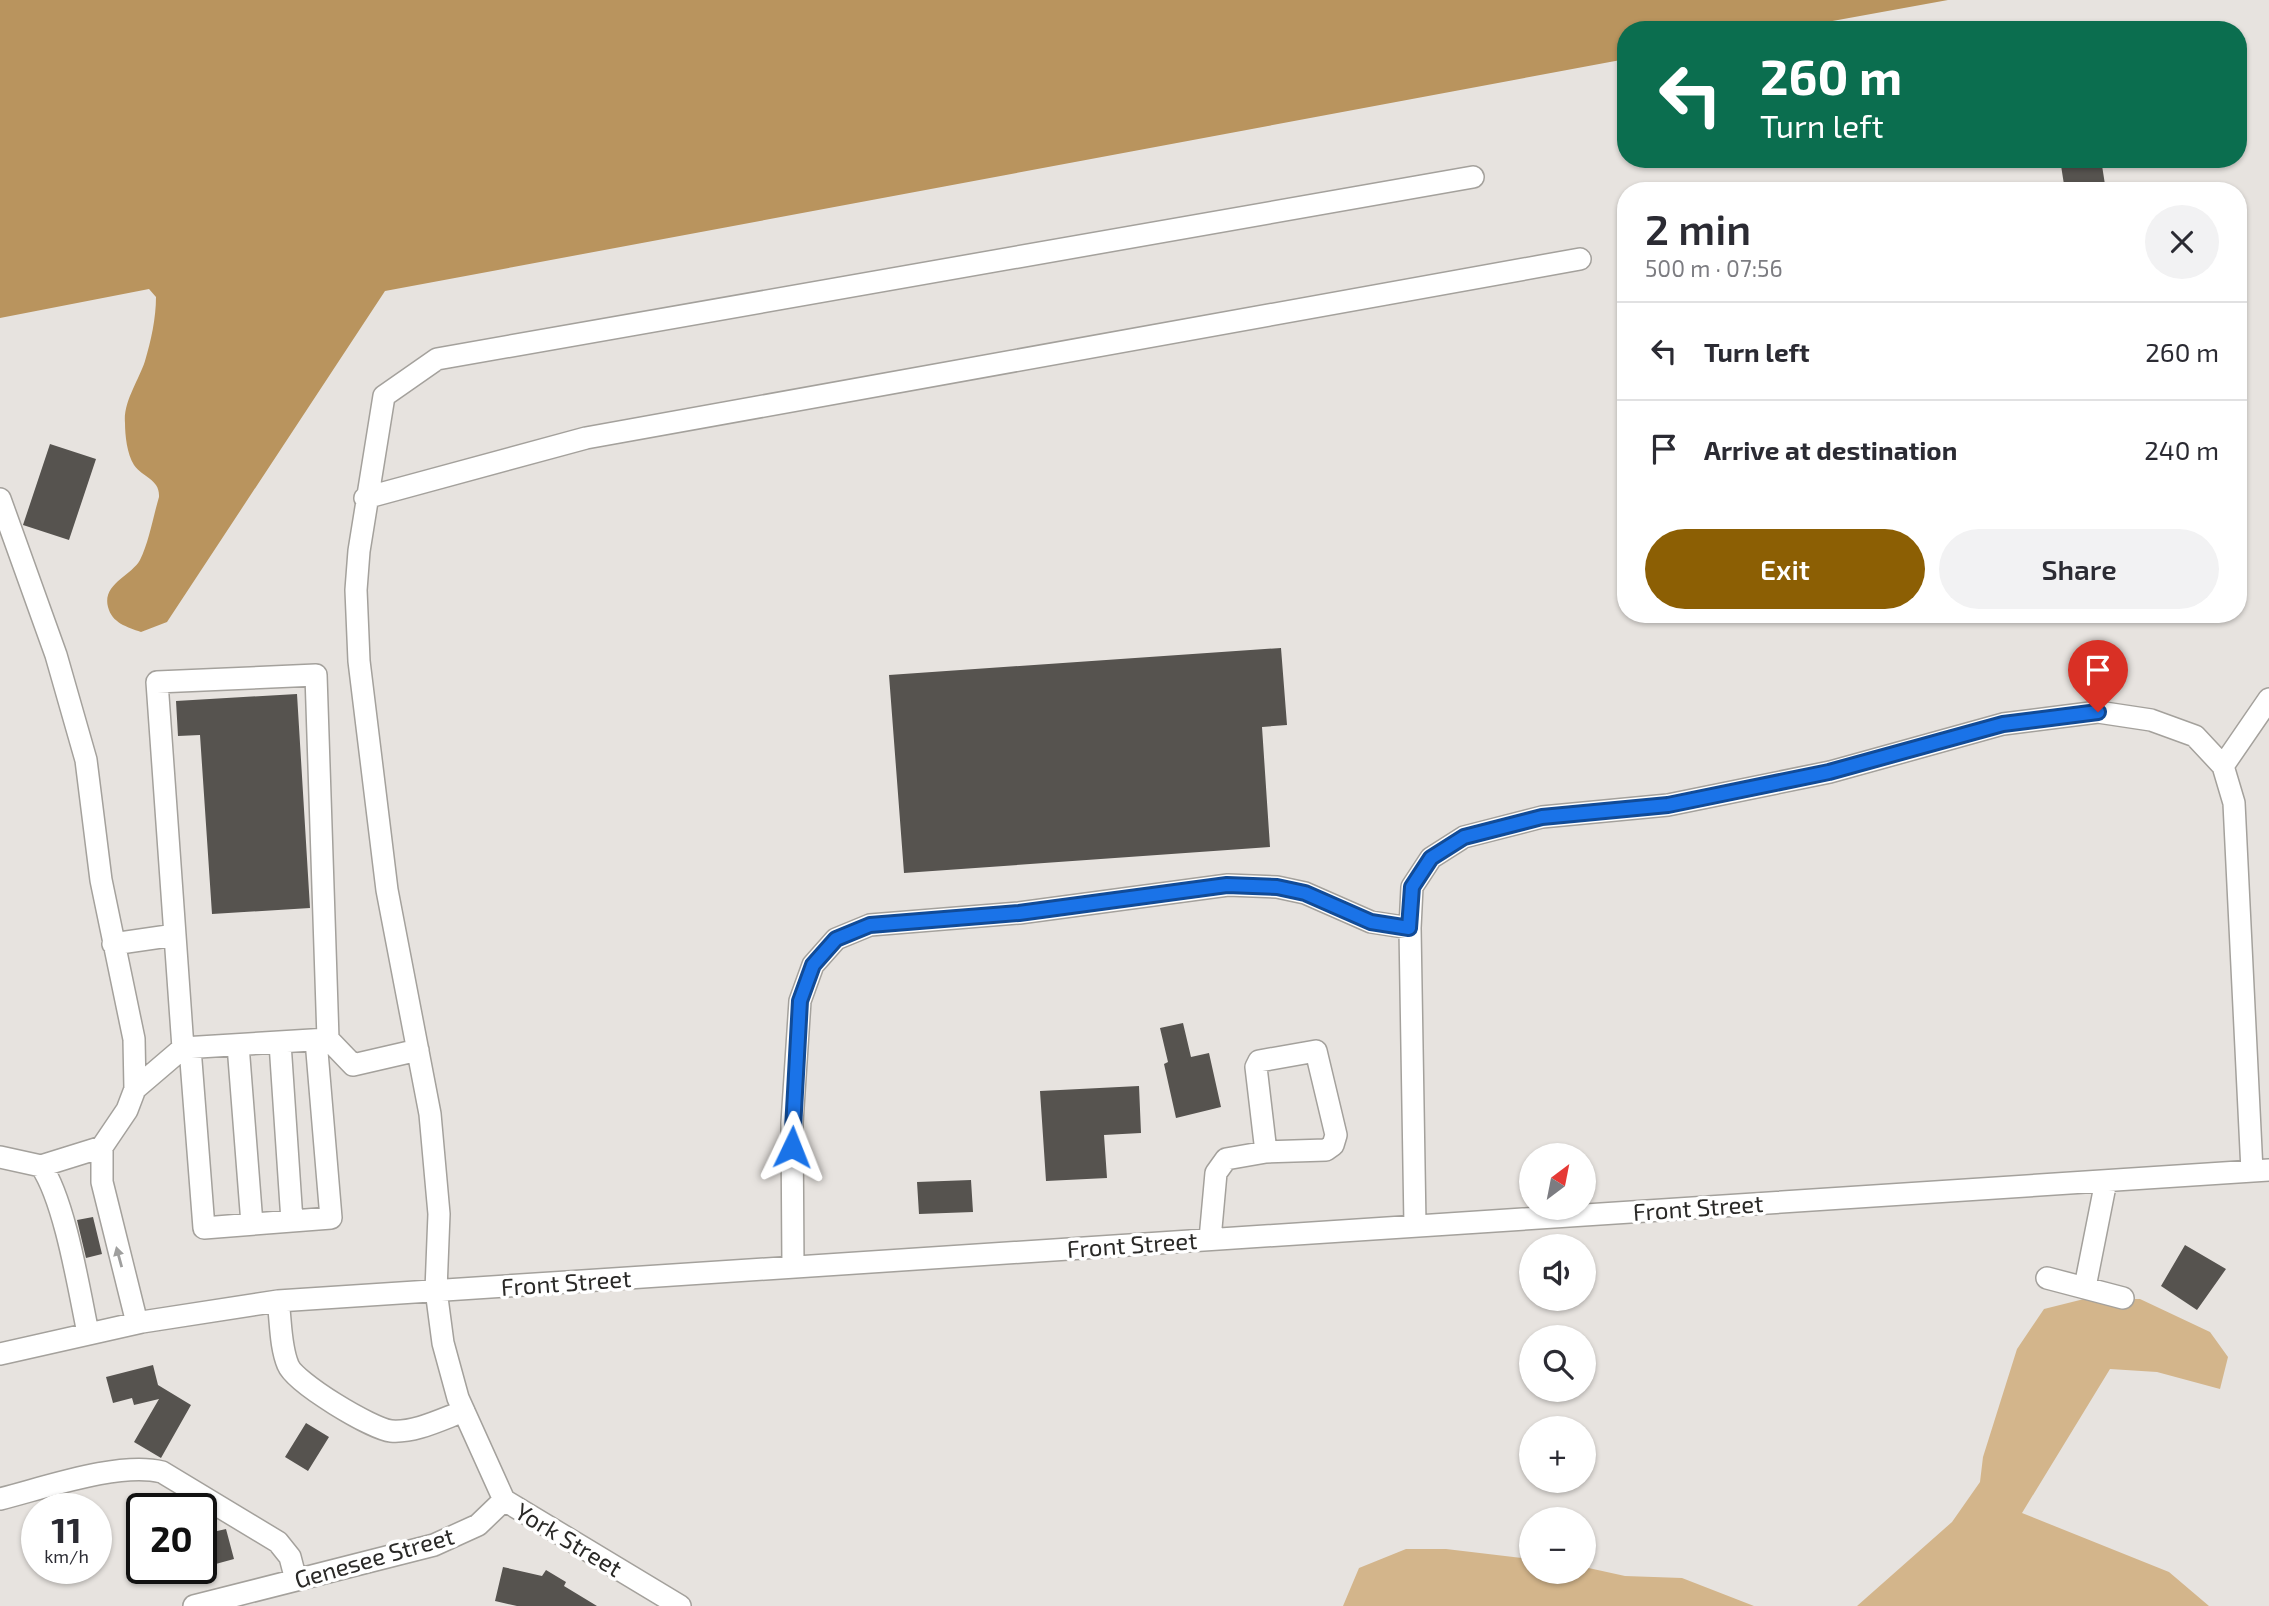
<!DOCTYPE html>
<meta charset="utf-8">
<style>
body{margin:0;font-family:"Exo 2",sans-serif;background:#f2f2f3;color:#2b2b33;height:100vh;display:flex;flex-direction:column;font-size:26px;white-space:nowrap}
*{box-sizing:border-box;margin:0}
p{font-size:23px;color:#7c7c81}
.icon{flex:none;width:38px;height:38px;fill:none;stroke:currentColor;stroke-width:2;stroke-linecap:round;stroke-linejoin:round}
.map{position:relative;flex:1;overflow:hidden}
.details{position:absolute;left:1617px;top:182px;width:630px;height:441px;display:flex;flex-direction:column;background:#fff;border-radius:28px;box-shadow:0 2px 5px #0004}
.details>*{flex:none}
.guide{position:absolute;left:1617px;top:21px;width:630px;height:147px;border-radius:28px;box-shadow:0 2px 5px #0004;background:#0b6e4f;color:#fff;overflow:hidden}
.needle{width:46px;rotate:32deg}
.controls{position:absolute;left:1519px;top:1143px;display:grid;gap:14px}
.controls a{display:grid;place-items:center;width:77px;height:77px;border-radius:50%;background:#fff;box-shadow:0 2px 5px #0004;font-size:35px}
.speed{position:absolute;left:21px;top:1493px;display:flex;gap:14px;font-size:35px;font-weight:700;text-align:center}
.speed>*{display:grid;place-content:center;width:91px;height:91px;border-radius:50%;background:#fff;box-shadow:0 2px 5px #0004;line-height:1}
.speed small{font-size:18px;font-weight:400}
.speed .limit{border:4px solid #111;border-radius:10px;background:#fff;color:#111}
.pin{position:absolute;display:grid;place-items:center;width:60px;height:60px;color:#fff;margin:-72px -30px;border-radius:50% 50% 50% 0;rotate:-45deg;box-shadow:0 0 7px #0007}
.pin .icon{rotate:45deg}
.me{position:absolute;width:77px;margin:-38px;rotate:2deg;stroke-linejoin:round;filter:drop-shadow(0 0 5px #0008)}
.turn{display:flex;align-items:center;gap:24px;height:147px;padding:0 28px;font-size:32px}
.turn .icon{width:91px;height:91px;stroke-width:2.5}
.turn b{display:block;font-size:49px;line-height:60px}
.round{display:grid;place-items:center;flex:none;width:74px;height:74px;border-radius:37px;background:#f2f2f3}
.summary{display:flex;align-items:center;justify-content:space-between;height:119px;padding:0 28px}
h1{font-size:42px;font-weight:600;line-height:52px}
.action{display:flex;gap:14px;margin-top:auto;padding:14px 28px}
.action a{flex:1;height:80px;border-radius:42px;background:#8c5f04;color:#fff;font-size:28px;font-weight:600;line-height:80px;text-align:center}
.action a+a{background:#f2f2f3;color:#2b2b33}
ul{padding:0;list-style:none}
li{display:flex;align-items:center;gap:21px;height:98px;padding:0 28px;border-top:2px solid #e1e1e2}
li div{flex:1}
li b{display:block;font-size:26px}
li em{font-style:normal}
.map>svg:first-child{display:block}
</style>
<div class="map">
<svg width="2269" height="1606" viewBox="0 0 2269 1606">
<rect width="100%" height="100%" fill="#e7e3df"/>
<path fill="#d3b58b" d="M2084,1299H2140L2210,1332L2228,1357L2220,1389L2157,1372L2110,1369L2022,1513L2169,1572L2209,1606H1857L1952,1522L1980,1482L1983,1457L2017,1349L2044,1309Z
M1406,1549H1446L1531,1559V1572H1584V1567L1625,1576L1682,1578L1754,1606H1343L1359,1568Z"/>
<path fill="#b9945e" d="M0,0H1948L1783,30H1626V59L385,291L167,622L141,632C127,627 112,623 108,607C102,584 131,576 140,560C149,542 153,517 159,497C160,479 143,478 134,465C127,454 125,435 125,423C123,402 139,380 145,361C151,341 156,318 156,297L149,289L0,318Z"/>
<path fill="#56534f" d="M2060,159H2101L2106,191H2065Z
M50,444L96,459L69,540L23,525Z
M1281,648L1287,725L1262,727L1270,847L904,873L889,675Z
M297,694L310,908L212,914L200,735L178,736L176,701Z
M1183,1023L1191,1057L1209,1053L1221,1107L1176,1118L1164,1064L1168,1062L1160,1028Z
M1139,1086L1141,1133L1104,1135L1107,1178L1046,1181L1040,1091Z
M971,1180L973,1212L919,1214L917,1182Z
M93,1217L102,1254L86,1258L77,1220Z
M2185,1245L2226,1269L2197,1310L2161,1286Z
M153,1365L158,1385L191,1405L161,1458L134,1442L159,1399L134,1405L132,1398L113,1403L106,1377Z
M306,1423L329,1437L308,1471L285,1457Z
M226,1529L234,1559L212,1565L204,1534Z
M503,1567L542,1576L546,1570L566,1582L564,1586L597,1606H517L495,1601Z"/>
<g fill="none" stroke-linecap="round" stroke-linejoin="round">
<g stroke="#a4a19c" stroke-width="24">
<path id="minor" d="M365,498L586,438L1580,259
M0,499L56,655L86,760L101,880L134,1039L135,1089L127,1110L102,1147V1182L137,1323
M2223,766L2269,699
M113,944L175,935
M328,1039L316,675L157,682L183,1048L328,1039L353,1065L418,1050
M280,1043L292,1221
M238,1045L252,1224
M190,1048L204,1228L331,1218L316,1040
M135,1089L183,1048
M0,1157L41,1166L102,1147
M41,1166C65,1201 79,1290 88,1333
M1415,1225L1410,928L1412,887L1431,858L1464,837L1542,817L1668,805L1830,772L2003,724L2098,712L2151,720L2195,736L2223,766L2234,803L2252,1171
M1210,1239L1216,1173L1226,1159L1266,1152L1326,1150L1333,1145L1336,1135L1316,1051L1259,1061L1256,1067L1266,1152
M793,1267L792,1123L800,1001L813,965L836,939L870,925L1019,913L1228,885L1277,887L1305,893L1371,922L1410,928
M2047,1278L2123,1298
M2085,1287L2106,1181
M278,1301C281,1321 280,1346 288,1365C295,1383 372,1429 391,1431C415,1433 442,1419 464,1411
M0,1354L142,1322L278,1301L2269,1170
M0,1499C44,1488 120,1461 162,1472L278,1542L290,1557L296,1580
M194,1606L434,1545L478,1525L504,1500
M680,1606L504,1500L458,1398L443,1343L436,1290L439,1214L430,1114L387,890L359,661L356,590L359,551L384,396L437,359L1473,177"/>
</g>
<use href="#minor" stroke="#fff" stroke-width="21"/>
</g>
<defs><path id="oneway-solid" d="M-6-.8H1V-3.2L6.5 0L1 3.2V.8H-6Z" transform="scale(1.75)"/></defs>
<use fill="#9f9f9e" href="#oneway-solid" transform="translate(119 1257) rotate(-105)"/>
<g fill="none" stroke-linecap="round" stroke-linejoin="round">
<g stroke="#114b97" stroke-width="18">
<path id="route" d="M792,1147L800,1001L813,965L836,939L870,925L1019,913L1227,885L1277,887L1305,893L1371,922L1409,928L1412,887L1431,858L1464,837L1542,817L1668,805L1829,772L2003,724L2098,712"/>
</g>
<use href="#route" stroke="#1a73e8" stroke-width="12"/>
</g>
<g text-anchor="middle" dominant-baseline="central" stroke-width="7" stroke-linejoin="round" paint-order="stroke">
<g font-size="24" fill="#2a2927" stroke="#fff">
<text transform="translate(1698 1207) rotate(-4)">Front Street</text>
<text transform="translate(1132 1244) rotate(-4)">Front Street</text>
<text transform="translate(566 1282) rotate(-4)">Front Street</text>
<text transform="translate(569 1539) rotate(31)">York Street</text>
<text transform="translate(374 1557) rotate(-16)">Genesee Street</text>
</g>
</g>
</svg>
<div class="controls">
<a><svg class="needle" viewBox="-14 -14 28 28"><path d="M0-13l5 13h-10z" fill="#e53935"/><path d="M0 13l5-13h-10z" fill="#7c7c81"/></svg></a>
<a><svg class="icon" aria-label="sound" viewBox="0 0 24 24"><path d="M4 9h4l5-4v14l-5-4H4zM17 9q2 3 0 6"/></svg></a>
<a><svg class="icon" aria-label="search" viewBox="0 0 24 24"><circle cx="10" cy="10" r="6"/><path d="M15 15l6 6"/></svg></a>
<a>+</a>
<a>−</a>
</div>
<div class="speed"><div>11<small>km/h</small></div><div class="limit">20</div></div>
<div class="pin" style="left:2098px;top:712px;background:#d93025"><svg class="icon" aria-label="arrive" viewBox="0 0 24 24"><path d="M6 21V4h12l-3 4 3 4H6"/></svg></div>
<svg class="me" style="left:792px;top:1147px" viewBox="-20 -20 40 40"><path d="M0-17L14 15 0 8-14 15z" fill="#1a73e8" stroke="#fff" stroke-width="4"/></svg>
<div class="guide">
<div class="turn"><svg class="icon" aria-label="left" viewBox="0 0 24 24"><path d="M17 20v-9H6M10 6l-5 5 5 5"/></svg><div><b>260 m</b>Turn left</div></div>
</div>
<section class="details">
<div class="summary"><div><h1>2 min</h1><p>500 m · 07:56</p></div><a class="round"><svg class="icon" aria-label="close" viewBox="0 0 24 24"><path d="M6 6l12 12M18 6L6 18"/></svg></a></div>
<ul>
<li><svg class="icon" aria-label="left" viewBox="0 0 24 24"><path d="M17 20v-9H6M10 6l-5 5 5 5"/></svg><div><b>Turn left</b></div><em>260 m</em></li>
<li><svg class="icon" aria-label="arrive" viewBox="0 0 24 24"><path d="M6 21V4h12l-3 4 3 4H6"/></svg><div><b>Arrive at destination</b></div><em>240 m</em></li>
</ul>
<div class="action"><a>Exit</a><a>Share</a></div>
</section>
</div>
